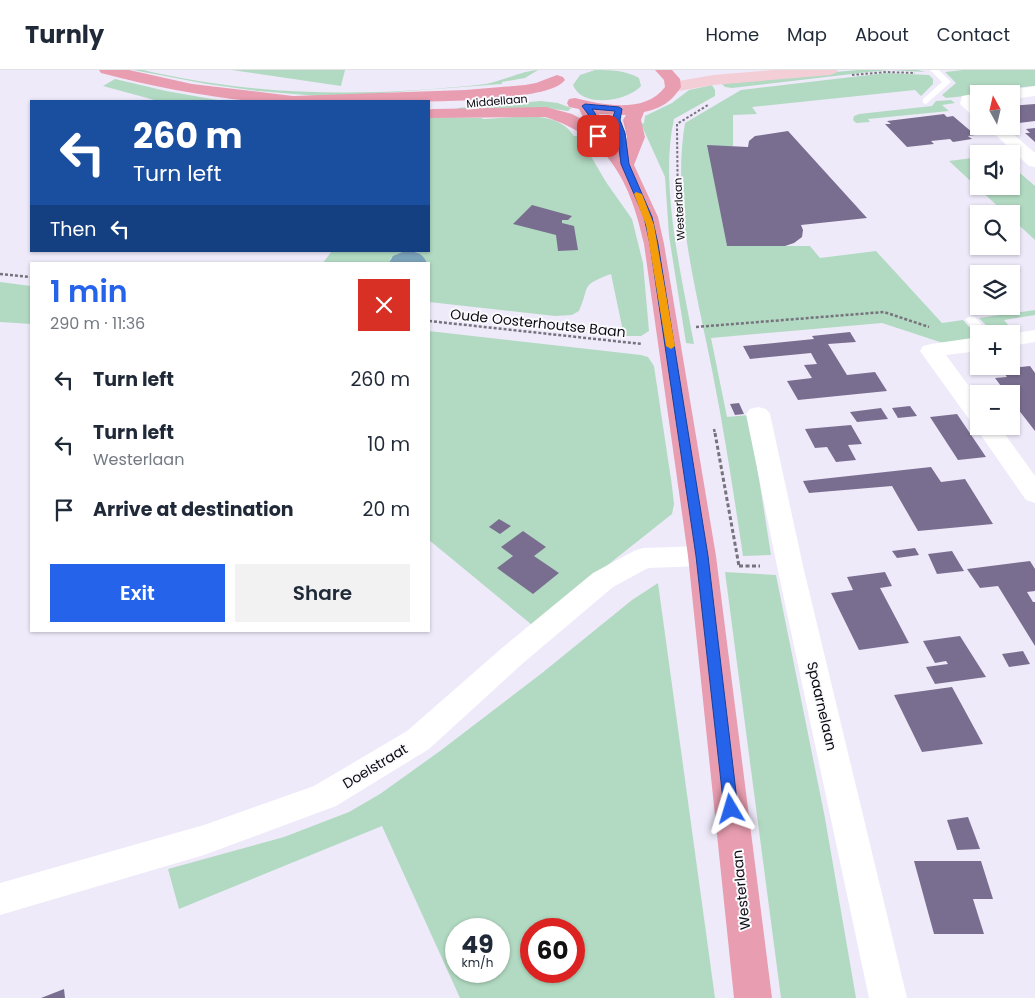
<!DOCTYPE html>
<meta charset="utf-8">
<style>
body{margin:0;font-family:Poppins,sans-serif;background:#f2f2f3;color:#1f2937;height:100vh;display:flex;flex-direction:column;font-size:19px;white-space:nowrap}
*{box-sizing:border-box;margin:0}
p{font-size:16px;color:#747a83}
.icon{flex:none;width:28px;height:28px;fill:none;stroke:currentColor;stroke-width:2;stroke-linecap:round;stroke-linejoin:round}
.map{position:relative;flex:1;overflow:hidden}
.side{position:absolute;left:30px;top:192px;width:400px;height:370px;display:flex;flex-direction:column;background:#fff;border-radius:0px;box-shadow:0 1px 4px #0004}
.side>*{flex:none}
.hud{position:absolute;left:30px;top:30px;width:400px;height:152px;border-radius:0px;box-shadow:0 1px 4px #0004;background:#1a4fa0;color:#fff;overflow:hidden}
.needle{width:32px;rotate:352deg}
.tools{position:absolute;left:970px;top:15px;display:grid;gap:10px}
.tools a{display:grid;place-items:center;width:50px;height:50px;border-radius:0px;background:#fff;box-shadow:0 1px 4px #0004;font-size:25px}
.speed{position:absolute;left:445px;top:848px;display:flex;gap:10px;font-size:25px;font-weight:700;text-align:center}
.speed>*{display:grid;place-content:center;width:65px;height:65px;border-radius:50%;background:#fff;box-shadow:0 1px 4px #0004;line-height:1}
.speed small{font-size:12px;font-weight:400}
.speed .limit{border:8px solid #d22;background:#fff;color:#111}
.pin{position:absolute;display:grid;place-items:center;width:42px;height:42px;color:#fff;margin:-21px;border-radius:10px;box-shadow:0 2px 8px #0006}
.me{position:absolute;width:55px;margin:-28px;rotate:353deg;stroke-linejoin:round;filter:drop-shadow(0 0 4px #0008)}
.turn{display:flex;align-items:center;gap:18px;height:105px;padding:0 20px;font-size:22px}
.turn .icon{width:65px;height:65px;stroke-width:2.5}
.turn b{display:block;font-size:35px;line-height:42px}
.then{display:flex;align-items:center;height:48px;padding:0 20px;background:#0003;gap:10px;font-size:19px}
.round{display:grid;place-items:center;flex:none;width:52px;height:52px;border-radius:0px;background:#f2f2f3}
.overview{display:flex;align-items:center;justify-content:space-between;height:85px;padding:0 20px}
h1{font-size:30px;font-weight:600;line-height:38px;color:#2563eb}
.cta{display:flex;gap:10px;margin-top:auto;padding:10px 20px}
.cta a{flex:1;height:58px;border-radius:0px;background:#2563eb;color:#fff;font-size:20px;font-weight:600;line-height:58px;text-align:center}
.cta a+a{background:#f2f2f3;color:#1f2937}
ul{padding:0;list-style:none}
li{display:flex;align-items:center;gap:15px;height:65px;padding:0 20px}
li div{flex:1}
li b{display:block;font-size:19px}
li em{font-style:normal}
header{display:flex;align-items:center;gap:30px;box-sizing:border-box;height:70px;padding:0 25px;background:#fff;border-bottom:1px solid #e0e1e3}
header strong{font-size:24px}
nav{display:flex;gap:28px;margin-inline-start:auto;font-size:18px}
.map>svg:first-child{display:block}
</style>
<header>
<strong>Turnly</strong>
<nav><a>Home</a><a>Map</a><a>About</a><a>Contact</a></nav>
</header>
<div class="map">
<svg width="1035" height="928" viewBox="0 0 1035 928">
<rect width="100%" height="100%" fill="#efeafa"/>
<path fill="#b2dac2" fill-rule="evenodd" d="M133,0H143C259,27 369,27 486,14C501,11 526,0 538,0L525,8L502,12V14L343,26H318L258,21L207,14Z
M232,0H345L341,16Z
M595,0C611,0 625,0 639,8L641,16C628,31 582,39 573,15L580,5Z
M858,0H918L925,2L890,0L869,2L732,18L725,17L720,12Z
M963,0H1035V16L973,22L975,25L946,28L942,25L956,13L945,2Z
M886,3L929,5L933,9V14L921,26L915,20L752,37L757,44L733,45V76H708L727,176H810L820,188L876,181L942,253L963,250L975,263V271L946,274L882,253L711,268L727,347L749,345L771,485L743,486C734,426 725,365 713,305C698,226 671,134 685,53L741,20Z
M115,9L166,21L223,31H158L103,16Z
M712,15L715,20V26L674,49C659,115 682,207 694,274L686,273L669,166L665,107L641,54L644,53L645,46L672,33L689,20Z
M951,30L955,33L942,35L949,41L868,49L870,52L856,53L853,50L854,46L859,44L932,36L936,31Z
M541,31L558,33L571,38L568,41L547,38L459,41L458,38Z
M429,47L482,48L483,49C512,49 555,37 574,66H579L606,112L632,149L643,193L649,261L641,266H624L611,204C579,216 591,215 579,241L572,245L555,246L429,232C429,211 434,190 413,181H429Z
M979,87V116H1011V95L1035,116V170L1011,148V144H1006L949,91Z
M332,181H405L391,188L388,194H322Z
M0,212L31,216V254L0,252Z
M1035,240V245L1004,250L1016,264C997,266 992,262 979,248Z
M429,261L641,285L648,287L654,296L672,416L674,434L672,444L532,555L429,470Z
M725,502L776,505L825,748L856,928H781Z
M658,513L715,928H460L382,756L179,839L168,799L284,767L349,742L380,724L440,681L542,603L632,530ZM456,859H499V901H456ZM531,859H574V901H531Z"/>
<path fill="#7ca4ba" d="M405,181C415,181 424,183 427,194H388L393,186Z"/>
<path fill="#7a6e90" d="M1035,34V51L1019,53L1011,47V36Z
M944,44L947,47L953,46L973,63L975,65L968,66L972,69L953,72L950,69L931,71L934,74L907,77L885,54H891L887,51Z
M1035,58V72L1025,63H1030L1026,59Z
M788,61L867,148L801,155L803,160L802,167L794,173L785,176H727L707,75L748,77L749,71L755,66Z
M532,135L572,146L568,150H562V153L574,156L578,180L558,181L556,165L513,154Z
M850,262L856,272L828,274L847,305L875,302L887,321L798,330L787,311L812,308L804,295L817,294L811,283L750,289L743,276L814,269L812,266Z
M1030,296L1035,303V361L1011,330V324H1007L995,308L1007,307L1001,299Z
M739,333L744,344L735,345L730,334Z
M910,336L917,346L898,348L892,338Z
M881,338L888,349L857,352L850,342Z
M957,344L986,387L958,390L930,347Z
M851,355L862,374L848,375L856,390L836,392L827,377L815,378L805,359Z
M931,397L941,412L965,409L993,454L918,461L892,416L809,423L803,411Z
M499,449L511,456L500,464L489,457Z
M523,461L546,477L534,486L559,503L533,524L497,498L513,486L501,477Z
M915,478L919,485L897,488L892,481Z
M952,481L964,501L937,504L928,484Z
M1030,491L1035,499V521L1027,522L1033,532H1035V576L998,516L980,518L967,499Z
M885,502L892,516L880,518L909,573L859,580L831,523L853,520L847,507Z
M960,566L986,607L935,614L926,597L948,594L946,591L935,593L923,571Z
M1023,581L1030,594L1009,597L1002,584Z
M952,617L983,674L922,682L894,625Z
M968,747L980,779L957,780L947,750Z
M914,791H981L993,829H973L984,864H934Z
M64,919L65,928H41Z"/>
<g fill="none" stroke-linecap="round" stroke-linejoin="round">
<path stroke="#76737d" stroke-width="2" stroke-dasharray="2.5 2" stroke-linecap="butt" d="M852,5L886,2L915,3
M678,151L677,54L708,35"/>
<path stroke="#76737d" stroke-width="2.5" stroke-dasharray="3 2" stroke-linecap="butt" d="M0,204L31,207
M429,251L642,274
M696,257L884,242L929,257
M714,359L715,364"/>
<path stroke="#76737d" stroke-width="3" stroke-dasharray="4 2.5" stroke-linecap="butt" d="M715,363L739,496
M739,496H760"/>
<path fill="#fff" fill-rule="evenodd" d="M930,0H939L951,12L926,34L923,33V29L942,12Z
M971,246L975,247L990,264H979L965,249Z"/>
<path fill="#fff" fill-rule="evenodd" d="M1035,16V26L1011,29V24H1003L1005,21Z
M979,23L981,24H979V33H977L979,35V48L973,46L960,34L962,26Z
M986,56H1004L1035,83V97L1029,96Z
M1035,260V272L1011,276L1010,264Z
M979,267V281L946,285L979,330V356H999L1035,406V433L1026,430L978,361L974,356L976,354L971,352L920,281L923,276L931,274Z
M758,337L766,339L770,344L803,496L907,928H869L777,496L746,344L750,339Z
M702,476L711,479L715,486L711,493L702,496L648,498L613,517L522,594L429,679L336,736L204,785L0,845V813L204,755L314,716L407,661L502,578L593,503L634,481L643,478Z"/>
<path fill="#f4ced7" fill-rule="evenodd" d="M773,0H838L836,3L830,5L713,15L673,22L667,21L665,17L667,13L673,12L713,5Z"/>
<path fill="#e89db0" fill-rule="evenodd" d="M99,0H129L192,14L293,26L465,20L525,15L536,13L557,5L563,7L565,10C546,37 372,31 334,31C307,31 278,34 251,31C200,26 151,16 101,3Z
M655,0H672L680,9L681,17C671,32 662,38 644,42L641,50L645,67L634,95L658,147L664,174L716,486L772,928H734L688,486L644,174C631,113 608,66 545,47L429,48V40L432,39L546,37L572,44L585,51L579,39L569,37L567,33L569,29L575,28C603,35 645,44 665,17L664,10ZM599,44L626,45L623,50L627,67L621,81L608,67Z"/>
</g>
<path fill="#2563eb" stroke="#184099" d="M585,34L619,37L622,39L620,50L625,63L629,94L652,147L658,174L708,486L738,739L736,744L731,745L726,744L724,739L696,486L650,174L644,147L621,94L617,63L612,50L615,41L592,39L595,43L602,66L598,68L594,66L588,44L582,36Z"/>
<path fill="#f59e0b" d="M636,122L642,124L654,155L675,276L671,279L666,276L646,155L634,124Z"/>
<g text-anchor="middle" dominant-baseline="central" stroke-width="4" stroke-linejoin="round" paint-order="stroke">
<g font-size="11" fill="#0c0b10" stroke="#faf9fd">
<text transform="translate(497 31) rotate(-5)">Middellaan</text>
<text transform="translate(679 139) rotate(-93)">Westerlaan</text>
</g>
<g font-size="14" fill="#0c0b10" stroke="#faf9fd">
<text transform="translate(538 253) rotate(6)">Oude Oosterhoutse Baan</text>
<text transform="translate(822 636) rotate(77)">Spaarnelaan</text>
<text transform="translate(375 696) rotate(-31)">Doelstraat</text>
<text transform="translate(741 820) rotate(-96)">Westerlaan</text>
</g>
</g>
</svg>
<div class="tools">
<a><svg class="needle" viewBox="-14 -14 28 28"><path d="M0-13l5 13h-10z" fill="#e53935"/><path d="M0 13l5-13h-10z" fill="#747a83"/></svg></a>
<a><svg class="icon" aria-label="sound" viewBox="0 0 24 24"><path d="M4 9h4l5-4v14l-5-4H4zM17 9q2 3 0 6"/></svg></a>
<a><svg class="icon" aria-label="search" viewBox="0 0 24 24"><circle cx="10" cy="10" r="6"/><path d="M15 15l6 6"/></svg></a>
<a><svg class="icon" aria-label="layers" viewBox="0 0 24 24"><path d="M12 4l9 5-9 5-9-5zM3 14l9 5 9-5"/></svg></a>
<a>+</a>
<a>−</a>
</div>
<div class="speed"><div>49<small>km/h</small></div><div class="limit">60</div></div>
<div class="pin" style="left:598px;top:66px;background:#d93025"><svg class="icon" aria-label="arrive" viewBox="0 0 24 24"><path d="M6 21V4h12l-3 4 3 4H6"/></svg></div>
<svg class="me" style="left:731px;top:739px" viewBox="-20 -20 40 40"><path d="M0-17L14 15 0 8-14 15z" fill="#2563eb" stroke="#fff" stroke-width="4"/></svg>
<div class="hud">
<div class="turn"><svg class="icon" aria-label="left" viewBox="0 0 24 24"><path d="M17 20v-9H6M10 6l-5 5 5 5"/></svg><div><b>260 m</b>Turn left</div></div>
<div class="then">Then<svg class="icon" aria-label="left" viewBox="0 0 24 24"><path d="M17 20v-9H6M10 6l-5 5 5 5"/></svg></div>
</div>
<section class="side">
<div class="overview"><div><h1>1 min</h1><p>290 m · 11:36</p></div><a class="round" style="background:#d93025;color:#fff"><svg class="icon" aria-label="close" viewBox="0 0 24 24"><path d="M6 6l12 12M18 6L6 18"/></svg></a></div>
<ul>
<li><svg class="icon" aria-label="left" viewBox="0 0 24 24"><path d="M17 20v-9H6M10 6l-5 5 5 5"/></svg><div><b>Turn left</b></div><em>260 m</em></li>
<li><svg class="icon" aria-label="left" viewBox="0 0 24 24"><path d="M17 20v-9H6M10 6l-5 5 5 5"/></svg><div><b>Turn left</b><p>Westerlaan</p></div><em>10 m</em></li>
<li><svg class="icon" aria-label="arrive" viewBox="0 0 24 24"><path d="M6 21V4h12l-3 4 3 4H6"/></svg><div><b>Arrive at destination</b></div><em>20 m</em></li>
</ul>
<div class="cta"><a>Exit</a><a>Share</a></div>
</section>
</div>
